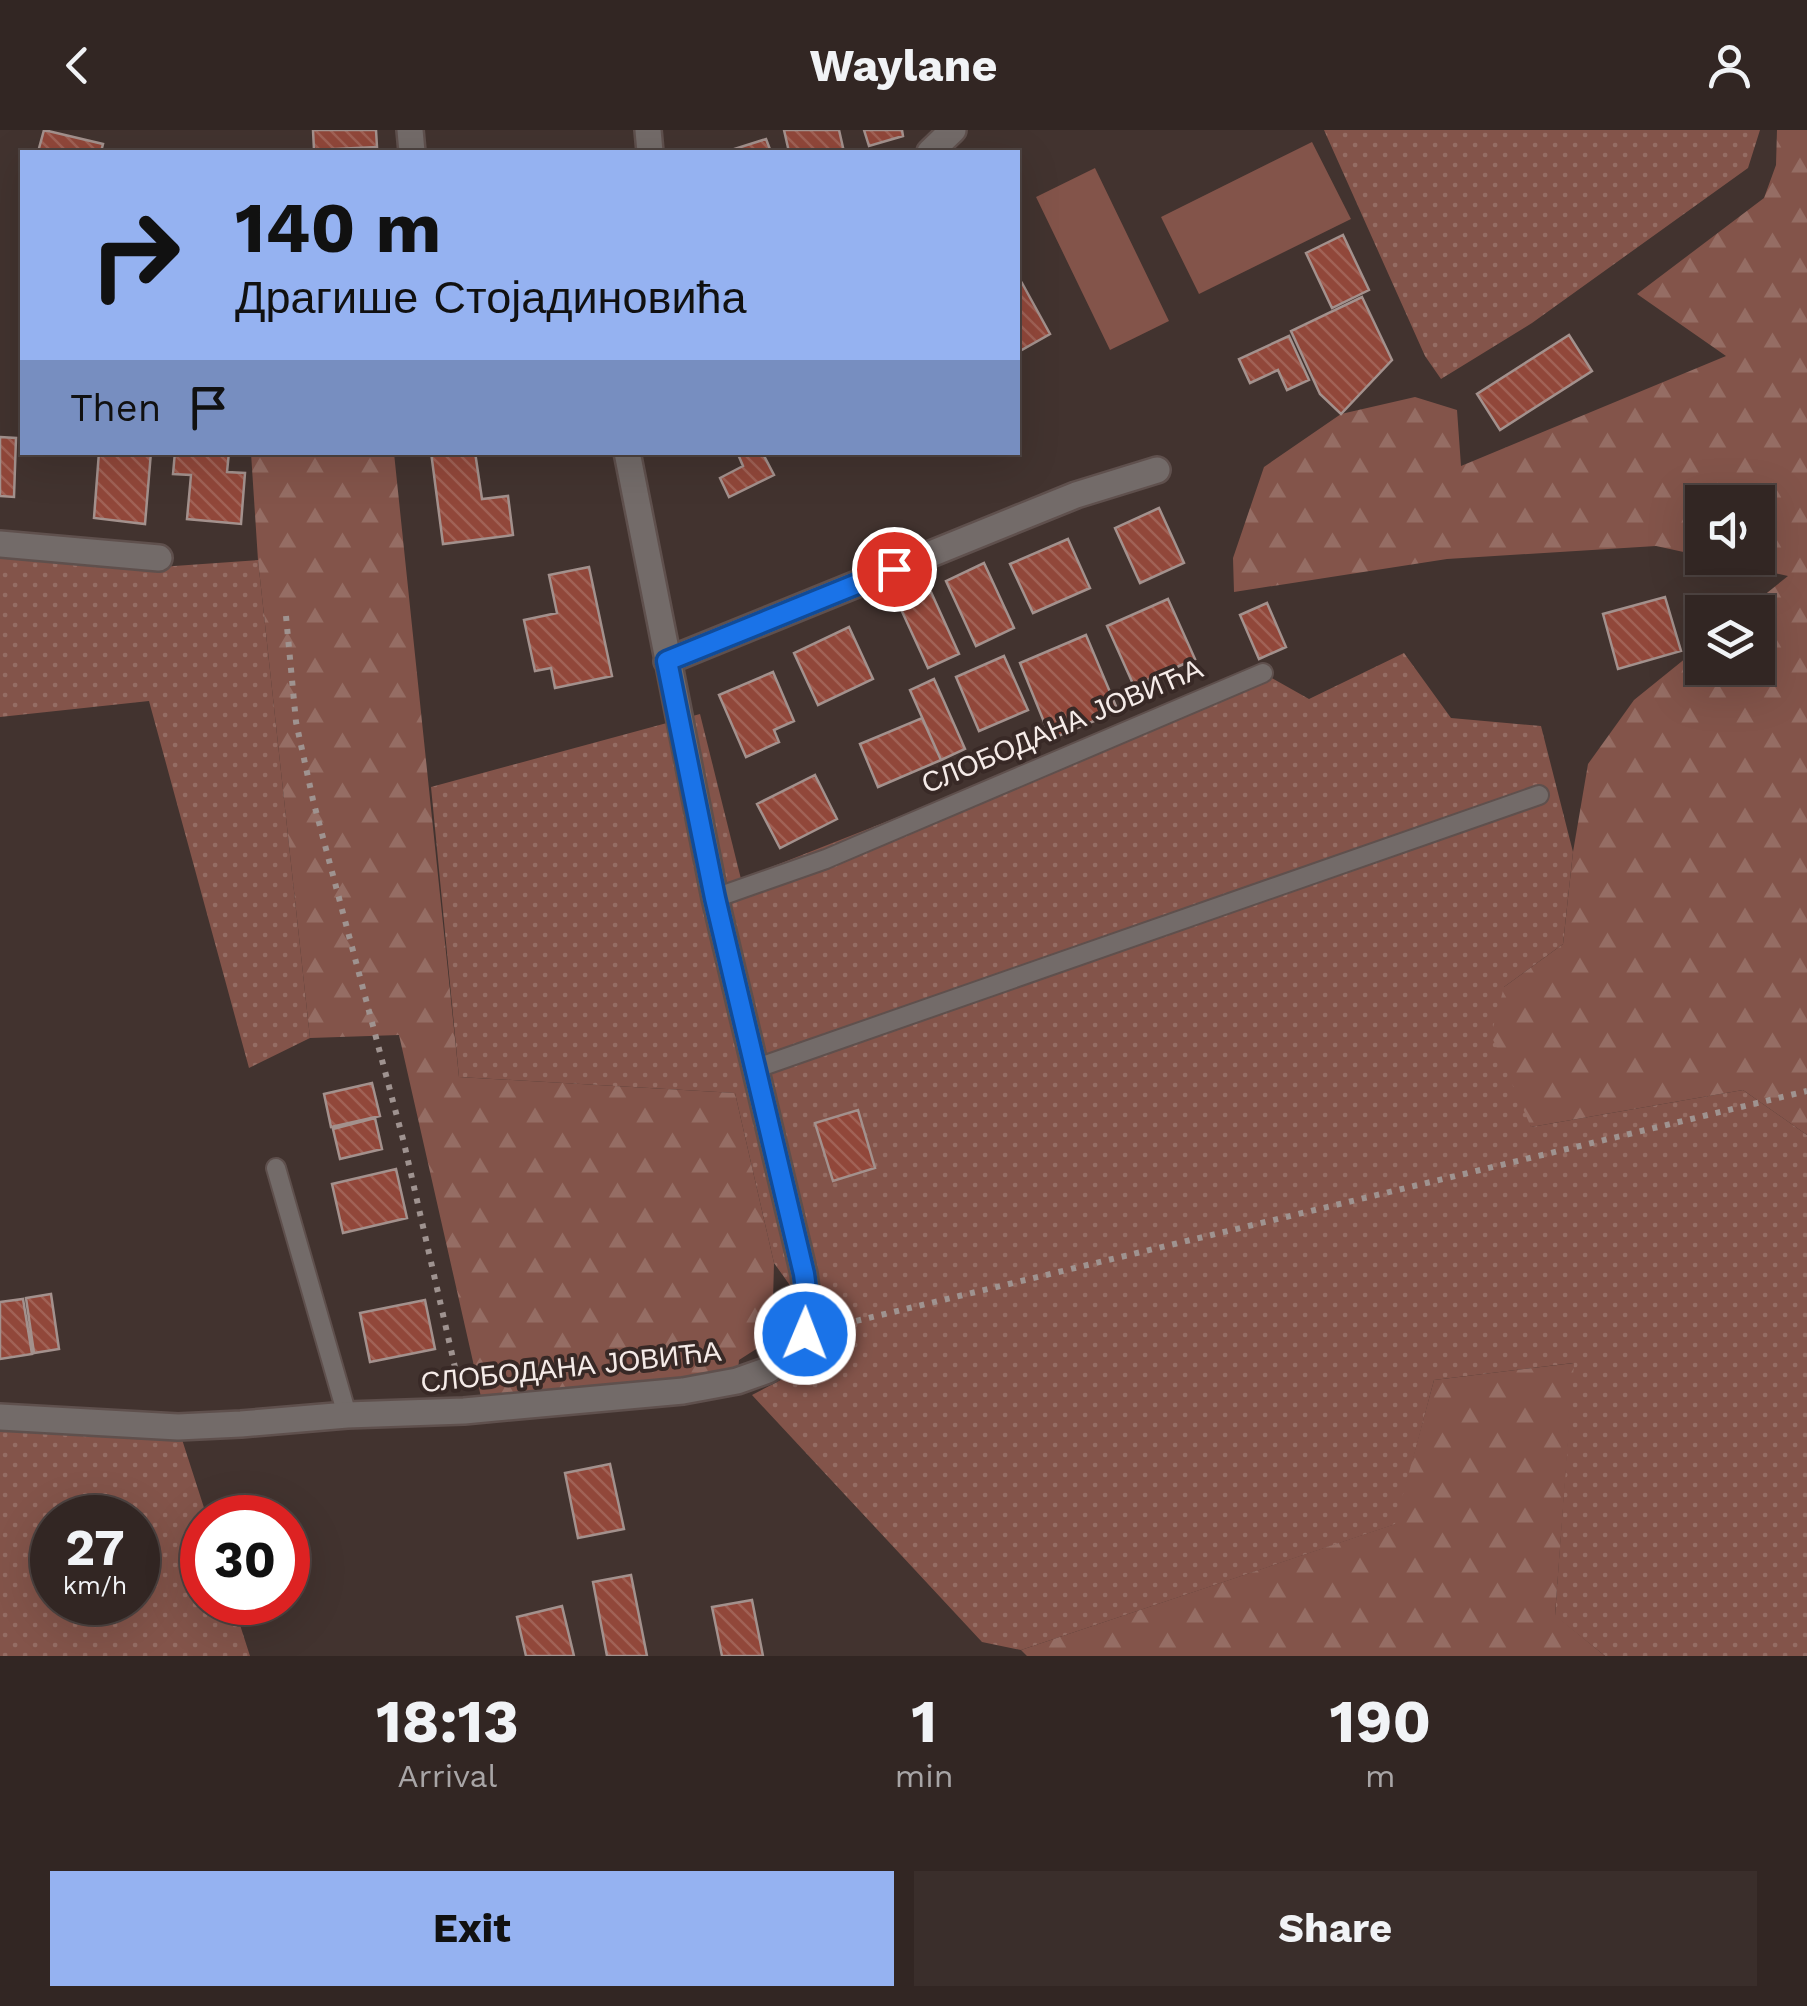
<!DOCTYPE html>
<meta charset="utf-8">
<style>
body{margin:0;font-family:"Work Sans",sans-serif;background:#3a2e2b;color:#f1f3f6;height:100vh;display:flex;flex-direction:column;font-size:38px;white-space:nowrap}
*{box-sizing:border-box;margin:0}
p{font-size:32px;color:#a8a5a6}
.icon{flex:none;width:55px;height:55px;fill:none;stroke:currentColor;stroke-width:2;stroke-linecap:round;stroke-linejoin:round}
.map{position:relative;height:1526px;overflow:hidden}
.drawer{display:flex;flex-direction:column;background:#322623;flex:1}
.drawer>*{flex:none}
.banner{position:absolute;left:20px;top:20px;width:1000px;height:305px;border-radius:0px;box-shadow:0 10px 40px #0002,0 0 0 2px #4d4341;background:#95b2f1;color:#111;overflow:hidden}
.fabs{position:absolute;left:1685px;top:355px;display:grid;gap:20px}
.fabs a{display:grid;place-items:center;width:90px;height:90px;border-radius:0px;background:#322623;box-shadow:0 10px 40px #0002,0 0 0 2px #4d4341;font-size:50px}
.speed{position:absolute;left:30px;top:1365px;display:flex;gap:20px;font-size:50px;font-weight:700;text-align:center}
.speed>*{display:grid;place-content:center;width:130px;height:130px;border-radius:50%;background:#322623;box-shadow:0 10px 40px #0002,0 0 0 2px #4d4341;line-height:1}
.speed small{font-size:25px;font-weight:400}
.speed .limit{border:15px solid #d22;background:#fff;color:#111}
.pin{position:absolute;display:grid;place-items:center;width:85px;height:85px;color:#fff;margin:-42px;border:5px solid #fff;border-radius:50%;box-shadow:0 2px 10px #0007}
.me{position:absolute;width:110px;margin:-55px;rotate:1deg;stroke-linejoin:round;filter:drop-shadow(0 0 8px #0008)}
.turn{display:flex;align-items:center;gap:35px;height:210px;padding:0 50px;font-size:45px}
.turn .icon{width:130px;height:130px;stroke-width:2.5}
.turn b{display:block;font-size:70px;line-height:85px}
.then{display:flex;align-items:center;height:95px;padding:0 50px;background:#0003;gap:20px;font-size:38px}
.eta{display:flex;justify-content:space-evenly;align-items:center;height:170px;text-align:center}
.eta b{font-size:60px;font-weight:700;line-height:70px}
.action{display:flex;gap:20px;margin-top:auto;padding:20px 50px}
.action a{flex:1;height:115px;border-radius:0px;background:#95b2f1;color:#111;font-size:40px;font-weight:700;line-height:115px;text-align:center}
.action a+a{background:#3a2e2b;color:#f1f3f6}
header{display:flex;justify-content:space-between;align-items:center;height:130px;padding:0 50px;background:#322623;font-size:45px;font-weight:700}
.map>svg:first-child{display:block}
</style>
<header><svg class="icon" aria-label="back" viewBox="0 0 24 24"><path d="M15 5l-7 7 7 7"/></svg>Waylane<svg class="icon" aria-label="person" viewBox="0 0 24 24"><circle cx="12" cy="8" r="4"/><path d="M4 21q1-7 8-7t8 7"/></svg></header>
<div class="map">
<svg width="1807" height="1526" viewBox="0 0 1807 1526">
<defs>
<pattern id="grass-dots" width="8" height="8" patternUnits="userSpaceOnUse" patternTransform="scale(2.5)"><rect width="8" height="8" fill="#83544a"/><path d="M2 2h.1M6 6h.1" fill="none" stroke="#956d64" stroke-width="1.8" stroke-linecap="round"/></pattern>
<pattern id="forest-firs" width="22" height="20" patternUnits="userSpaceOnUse" patternTransform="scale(2.5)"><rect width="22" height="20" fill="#83544a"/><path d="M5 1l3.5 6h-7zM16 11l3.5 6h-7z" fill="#956d64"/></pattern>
<pattern id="building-back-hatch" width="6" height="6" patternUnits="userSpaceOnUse" patternTransform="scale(2.5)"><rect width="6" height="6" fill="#91473a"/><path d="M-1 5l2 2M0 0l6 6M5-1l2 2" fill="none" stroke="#a16256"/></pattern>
</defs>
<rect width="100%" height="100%" fill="#42332f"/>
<path fill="url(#grass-dots)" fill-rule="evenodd" d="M1324,0H1760L1748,38L1532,193L1441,249L1425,226Z
M0,420L160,437L258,430L310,908L249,938L149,571L0,587Z
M1404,523L1451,588L1541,596L1573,722L1563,814L1504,857L1531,997L1743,960L1807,1005V1526H1605L1555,1486L1573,1233L1434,1250L1396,1394L1021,1520L982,1512L752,1265L811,1234L809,1182L774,1133L735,963L459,947L431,657L700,584L741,749L1263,543L1309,569Z
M0,1287L178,1297L207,1387L202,1388V1472L233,1473L250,1526H0ZM52,1388H138V1472H52Z"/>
<path fill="url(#forest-firs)" d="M1777,0H1807V1005L1743,960L1531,997L1491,905L1504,857L1563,814L1573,722L1588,634L1634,570L1702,515V538H1758V482H1743L1788,446L1709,428H1758V372H1702V426L1656,416L1447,429L1234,462L1233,428L1264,337L1341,284L1415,267L1457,280L1461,336L1726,226L1637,164L1764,68L1776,35Z
M251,323H394L459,947L735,963L774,1133L772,1209L739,1230L737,1251L653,1250L544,1274L481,1267L399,905L310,908L258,430Z
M1574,1233L1555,1485L1605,1526H1027L1021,1520L1395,1394L1434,1250Z"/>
<path fill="#83544a" d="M1312,12L1351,89L1199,164L1161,87Z
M1095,38L1169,191L1110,220L1036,67Z"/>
<path fill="url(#building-back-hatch)" stroke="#a3918d" stroke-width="2.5" d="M44,0L103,14L101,22H38Z
M313,0H376L377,17L314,20Z
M784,0H839L844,22H789Z
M864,0H902L903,6L869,16Z
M766,9L771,22H725Z
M1343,105L1369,160L1332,178L1306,123Z
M1022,153L1050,204L1018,222V155Z
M1362,167L1392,230L1341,284L1320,264L1291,201Z
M1569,205L1592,241L1500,300L1477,264Z
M1289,206L1309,250L1287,260L1278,240L1250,253L1239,229Z
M0,307L16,308L14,367L0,366Z
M99,322H151L145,394L94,388Z
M175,322H229L227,342L245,343L241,394L187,389L191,345L173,344Z
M431,322H475L482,369L508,366L513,405L443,414Z
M737,322H762L774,345L729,367L720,348L743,336Z
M1159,378L1184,433L1140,453L1115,398Z
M1068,409L1090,458L1033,483L1010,434Z
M984,433L1014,498L976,516L946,451Z
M589,437L612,546L555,558L551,538L535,541L524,490L557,483L549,445Z
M931,462L959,524L928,538L899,475Z
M1665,467L1681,521L1618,539L1603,484Z
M1168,469L1195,529L1134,556L1107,496Z
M1267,473L1286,517L1259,529L1240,485Z
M849,497L873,549L818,575L794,523Z
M1086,505L1118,581L1051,609L1020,533Z
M1004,526L1028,580L979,601L956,547Z
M773,542L794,591L774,600L779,612L746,627L719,565Z
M934,549L965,619L941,630L910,560Z
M922,588L941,630L878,657L860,614Z
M815,645L837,689L780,718L757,674Z
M372,953L380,986L331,997L324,964Z
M858,980L875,1038L833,1051L815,993Z
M375,988L382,1019L340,1029L333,999Z
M396,1039L407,1088L343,1103L332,1054Z
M51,1164L59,1219L34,1223L26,1168Z
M23,1169L32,1224L0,1229V1172Z
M425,1170L435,1219L370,1232L360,1183Z
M610,1334L624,1399L578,1408L565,1343Z
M631,1445L647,1526H607L593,1452Z
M752,1470L763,1526H722L712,1477Z
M562,1476L574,1526H526L517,1487Z"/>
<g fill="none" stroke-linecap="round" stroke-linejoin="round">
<g stroke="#5f504d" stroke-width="22">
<path id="service" d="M715,768L826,729L1263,543
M757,938L1539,665
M276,1038L347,1285"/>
</g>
<g stroke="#5f504d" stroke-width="30">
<path id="minor" d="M410,0L412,22
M648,0L650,22
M930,22L953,0
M0,414L159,428
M667,531L1076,365L1157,340
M0,1287L178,1297L241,1294L347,1285L464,1281L683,1261L737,1251L768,1240L797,1220L805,1204L809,1182L804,1144L715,768L627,322"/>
</g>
<path stroke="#9f9390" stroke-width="6" stroke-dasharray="5 8" stroke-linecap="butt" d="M286,486L296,592L313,670L404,1013L459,1255
M831,1197L1807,961"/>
<use href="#service" stroke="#736b69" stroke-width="18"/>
<use href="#minor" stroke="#736b69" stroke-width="25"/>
</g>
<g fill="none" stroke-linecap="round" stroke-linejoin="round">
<g stroke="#114b97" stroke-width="25">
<path id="route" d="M805,1204L809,1182L804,1144L715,768L667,531L894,439"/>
</g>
<use href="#route" stroke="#1a73e8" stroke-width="18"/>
</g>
<g text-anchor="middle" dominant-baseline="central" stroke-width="8" stroke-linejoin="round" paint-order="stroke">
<g font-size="28" fill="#f5ebe8" stroke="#382926">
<text transform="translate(1062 596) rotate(-23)">СЛОБОДАНА ЈОВИЋА</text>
<text transform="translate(571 1237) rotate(-6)">СЛОБОДАНА ЈОВИЋА</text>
</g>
</g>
</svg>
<div class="fabs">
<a><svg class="icon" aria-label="sound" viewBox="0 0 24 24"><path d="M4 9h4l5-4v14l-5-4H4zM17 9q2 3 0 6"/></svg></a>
<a><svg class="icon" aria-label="layers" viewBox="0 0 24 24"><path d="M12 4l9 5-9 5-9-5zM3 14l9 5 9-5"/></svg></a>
</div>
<div class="speed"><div>27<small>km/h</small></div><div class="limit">30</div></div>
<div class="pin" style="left:894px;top:439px;background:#d93025"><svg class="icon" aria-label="arrive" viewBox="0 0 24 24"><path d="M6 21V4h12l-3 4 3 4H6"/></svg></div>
<svg class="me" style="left:805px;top:1204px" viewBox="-20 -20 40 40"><circle r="17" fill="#1a73e8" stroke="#fff" stroke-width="3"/><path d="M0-11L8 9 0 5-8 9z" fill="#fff"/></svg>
<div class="banner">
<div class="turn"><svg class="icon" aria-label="right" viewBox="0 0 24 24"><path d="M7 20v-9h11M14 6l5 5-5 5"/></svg><div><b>140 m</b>Драгише Стојадиновића</div></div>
<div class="then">Then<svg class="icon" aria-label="arrive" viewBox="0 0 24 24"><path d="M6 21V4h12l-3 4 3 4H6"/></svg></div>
</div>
</div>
<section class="drawer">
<div class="eta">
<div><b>18:13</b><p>Arrival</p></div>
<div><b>1</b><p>min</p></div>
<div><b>190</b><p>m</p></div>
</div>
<div class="action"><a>Exit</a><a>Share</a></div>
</section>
